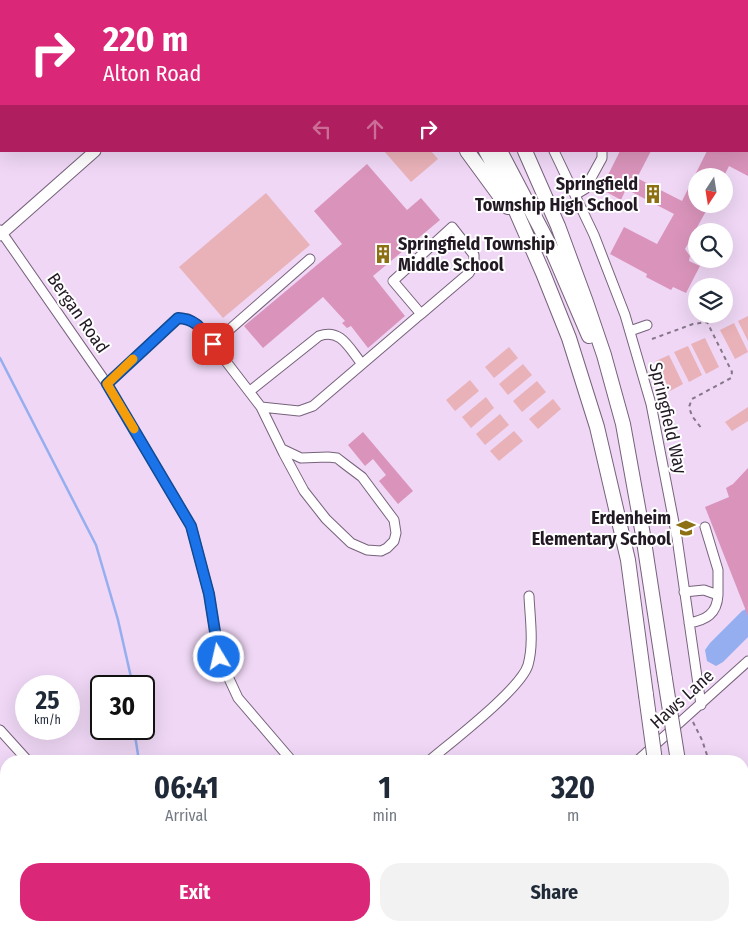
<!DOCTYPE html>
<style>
body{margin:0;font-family:"Fira Sans Condensed",sans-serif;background:#f2f2f3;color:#1f2937;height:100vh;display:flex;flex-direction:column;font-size:19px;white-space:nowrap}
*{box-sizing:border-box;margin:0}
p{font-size:16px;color:#747a83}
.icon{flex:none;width:28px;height:28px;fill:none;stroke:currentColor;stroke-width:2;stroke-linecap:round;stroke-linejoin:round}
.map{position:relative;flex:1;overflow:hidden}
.details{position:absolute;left:0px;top:755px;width:749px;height:176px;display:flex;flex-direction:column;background:#fff;border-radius:20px 20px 0 0;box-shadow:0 5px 20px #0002}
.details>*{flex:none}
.hud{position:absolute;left:0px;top:0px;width:749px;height:152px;box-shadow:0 5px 20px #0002;background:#db2777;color:#fff;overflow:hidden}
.needle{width:32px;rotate:192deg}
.tools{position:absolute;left:688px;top:168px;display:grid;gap:10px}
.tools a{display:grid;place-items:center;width:45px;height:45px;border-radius:50%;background:#fff;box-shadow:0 5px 20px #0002;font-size:25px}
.speed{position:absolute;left:15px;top:675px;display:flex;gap:10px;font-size:25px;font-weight:700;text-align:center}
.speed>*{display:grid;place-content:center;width:65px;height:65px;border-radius:50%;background:#fff;box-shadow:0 5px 20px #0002;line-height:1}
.speed small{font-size:12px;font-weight:400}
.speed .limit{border:2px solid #111;border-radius:8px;background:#fff;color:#111}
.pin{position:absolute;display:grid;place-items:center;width:42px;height:42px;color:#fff;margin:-21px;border-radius:10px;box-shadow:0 2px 8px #0006}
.me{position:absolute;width:55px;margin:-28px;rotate:351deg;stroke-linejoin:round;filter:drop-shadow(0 0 4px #0008)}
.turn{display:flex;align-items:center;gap:18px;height:105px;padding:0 20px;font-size:22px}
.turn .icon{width:65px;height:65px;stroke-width:2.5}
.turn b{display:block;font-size:35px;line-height:42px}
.lanes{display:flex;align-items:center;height:48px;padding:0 20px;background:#0003;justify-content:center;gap:25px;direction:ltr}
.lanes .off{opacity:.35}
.eta{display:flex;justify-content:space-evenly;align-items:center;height:85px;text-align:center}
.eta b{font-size:30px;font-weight:700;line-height:35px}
.primary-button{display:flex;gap:10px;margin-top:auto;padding:10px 20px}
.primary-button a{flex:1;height:58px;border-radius:20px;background:#db2777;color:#fff;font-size:20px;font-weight:700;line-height:58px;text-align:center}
.primary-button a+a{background:#f2f2f3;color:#1f2937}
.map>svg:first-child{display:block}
</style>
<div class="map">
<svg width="748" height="931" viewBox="0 0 748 931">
<rect width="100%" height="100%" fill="#efd7f5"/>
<path fill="#e9b2b8" d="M468,0H544L469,1Z
M384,151H431L438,159L411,182Z
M266,193L310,245L223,318L179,267Z
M748,316V341L738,321Z
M734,323L748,352L735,359L720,330Z
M705,338L719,367L706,374L691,344Z
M688,346L702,375L689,382L674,352Z
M509,347L518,358L494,378L485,367Z
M669,355L683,384L670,391L656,361Z
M523,364L532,375L508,395L499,384Z
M470,380L479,391L455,411L446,400Z
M537,381L546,392L522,412L513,401Z
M486,397L494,408L471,428L462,417Z
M553,399L561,409L538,429L529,419Z
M748,407V421L732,431L725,422Z
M500,414L509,425L485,445L476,434Z
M514,431L523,441L499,461L490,451Z"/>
<path fill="#95aeef" d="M748,608V637L723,662L716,666L707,661L705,650L710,643L742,611Z"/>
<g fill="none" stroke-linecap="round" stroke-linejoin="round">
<path stroke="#95aeef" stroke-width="2.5" d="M0,358L96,545L118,620L133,686
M134,729L139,761
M188,929V931"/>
</g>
<path fill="#da94bb" d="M620,151H651L637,178L682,201L707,151H748V176L729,166L724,176H696V204H710L685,249L690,256L689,261L700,266L686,293L673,287L671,290L646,277L647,274L610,254L624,227L657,244L674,214L626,189L621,200L601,189Z
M367,164L407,210L421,198L440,220L373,276L405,316L368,348L351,326L347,328L342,323L345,321L323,297L263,348L244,326L342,244L314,211Z
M363,432L413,491L398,504L379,481L386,475L373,459L365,466L348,445Z
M748,468V616L705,507L729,497L726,488L733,484Z"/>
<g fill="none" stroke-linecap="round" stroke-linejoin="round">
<g stroke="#77627c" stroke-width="11">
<path id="minor" d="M21,1L22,0
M568,1L569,0
M727,1L728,0
M0,18L1,17
M748,31V30
M554,151L594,235L625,315L651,404L677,538L701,705
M575,195L585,189L602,158V151
M0,230L107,384L191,526L209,594L219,657L238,698L292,761
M630,331L647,325
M213,344L310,259
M107,384L178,318L188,319L198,325L261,407L284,454L304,491L326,519L351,543L367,550L381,551L387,548L394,541L396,533L394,520L362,477L346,465L337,458L328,457L301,458L282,449
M250,391L319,336C341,328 349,348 362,364
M261,407L299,411L313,406L416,318L421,314L469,273L474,264V255L452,227L393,281L421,314
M705,527L718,570V595
M684,592L704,590L718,595C717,614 706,620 689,623
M0,730L28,761
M429,761C450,743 521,689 528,665C534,643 530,619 529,596
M637,761L748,661
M445,931L451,925"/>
</g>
<g stroke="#77627c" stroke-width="13">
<path id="major" d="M262,1L263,0
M0,235L95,151"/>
</g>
<g stroke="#77627c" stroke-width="16">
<path id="highway" d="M348,0L349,1
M385,0L386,1
M401,0V1
M441,0L442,1
M253,1L254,0
M279,1L281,0
M467,151L508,207
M486,151L505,186L543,273L569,338L597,427L628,560L646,695
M500,151L552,250L589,336
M525,151L558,226L586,302L604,355L623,424L643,535L665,679
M675,925L676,931
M700,925L701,931"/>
</g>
<path stroke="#86768a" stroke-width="2" stroke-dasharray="4 4" stroke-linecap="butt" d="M652,339L693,324L707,322L732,372L731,378L692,399L689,407L692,416L702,429
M693,722L702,740L709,761
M741,925V931"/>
<use href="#minor" stroke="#fff" stroke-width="9"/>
<use href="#major" stroke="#fff" stroke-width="11"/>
<use href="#highway" stroke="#fff" stroke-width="14"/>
<g stroke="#77627c" stroke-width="16" stroke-linecap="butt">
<path id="highway-bridge" d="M665,679L678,761
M646,695L655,761"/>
</g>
<use href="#highway-bridge" stroke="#fff" stroke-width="14"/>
</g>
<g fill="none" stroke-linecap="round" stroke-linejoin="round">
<g stroke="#114b97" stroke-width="12">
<path id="route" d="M213,344C202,330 197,319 178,318L107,384L191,526L209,594L219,657"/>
</g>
<use href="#route" stroke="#1a73e8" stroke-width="9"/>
<path stroke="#f59e0b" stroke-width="9" d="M133,359L107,384L134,429"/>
</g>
<defs>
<g id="building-bare" transform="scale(1.5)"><path d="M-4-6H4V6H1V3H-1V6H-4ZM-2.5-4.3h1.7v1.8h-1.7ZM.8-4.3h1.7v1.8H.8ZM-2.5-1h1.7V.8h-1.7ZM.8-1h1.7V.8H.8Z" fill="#8d7013" stroke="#fff" stroke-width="2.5" paint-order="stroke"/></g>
<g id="school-bare" transform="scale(1.5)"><path d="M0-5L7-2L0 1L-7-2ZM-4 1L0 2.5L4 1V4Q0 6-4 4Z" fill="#8d7013" stroke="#fff" stroke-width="2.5" paint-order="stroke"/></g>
</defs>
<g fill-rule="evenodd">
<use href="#building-bare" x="653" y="194"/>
<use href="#building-bare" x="383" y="254"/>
<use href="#school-bare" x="686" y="528"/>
</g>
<g text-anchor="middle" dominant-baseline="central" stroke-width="4" stroke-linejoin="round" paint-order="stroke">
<g font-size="18" font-weight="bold" fill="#221924" stroke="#fff" text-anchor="end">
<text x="638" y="184">Springfield<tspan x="638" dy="21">Township High School</tspan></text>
<text x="398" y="244" text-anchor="start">Springfield Township<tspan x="398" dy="21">Middle School</tspan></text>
<text x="671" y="518">Erdenheim<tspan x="671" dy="21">Elementary School</tspan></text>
</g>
<g font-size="18" fill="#221924" stroke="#fff">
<text transform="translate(78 313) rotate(55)">Bergan Road</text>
<text transform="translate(668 418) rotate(77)">Springfield Way</text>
<text transform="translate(682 699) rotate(-42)">Haws Lane</text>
</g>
</g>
</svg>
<div class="tools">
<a><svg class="needle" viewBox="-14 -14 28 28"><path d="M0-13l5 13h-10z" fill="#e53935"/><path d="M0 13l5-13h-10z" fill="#747a83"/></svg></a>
<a><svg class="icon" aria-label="search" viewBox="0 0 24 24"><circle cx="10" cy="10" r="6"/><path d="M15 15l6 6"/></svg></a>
<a><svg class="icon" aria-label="layers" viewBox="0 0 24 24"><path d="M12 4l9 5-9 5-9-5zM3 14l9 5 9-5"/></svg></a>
</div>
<div class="speed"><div>25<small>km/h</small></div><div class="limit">30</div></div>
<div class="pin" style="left:213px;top:344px;background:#d93025"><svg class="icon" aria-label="arrive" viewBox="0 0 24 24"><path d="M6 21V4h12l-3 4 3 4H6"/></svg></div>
<svg class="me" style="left:219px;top:657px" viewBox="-20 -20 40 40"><circle r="17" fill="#1a73e8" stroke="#fff" stroke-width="3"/><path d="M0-11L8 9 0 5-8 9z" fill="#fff"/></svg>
<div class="hud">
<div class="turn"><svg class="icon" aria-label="right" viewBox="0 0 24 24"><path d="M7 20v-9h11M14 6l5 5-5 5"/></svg><div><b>220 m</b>Alton Road</div></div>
<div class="lanes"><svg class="icon off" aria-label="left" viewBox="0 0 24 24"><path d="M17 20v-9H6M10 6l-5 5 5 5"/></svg><svg class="icon off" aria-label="ahead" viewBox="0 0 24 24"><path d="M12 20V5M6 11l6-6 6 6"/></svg><svg class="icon" aria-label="right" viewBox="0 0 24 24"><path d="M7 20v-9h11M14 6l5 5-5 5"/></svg></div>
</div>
<section class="details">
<div class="eta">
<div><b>06:41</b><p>Arrival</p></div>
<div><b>1</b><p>min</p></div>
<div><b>320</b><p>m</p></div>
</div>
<div class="primary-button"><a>Exit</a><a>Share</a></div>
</section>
</div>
